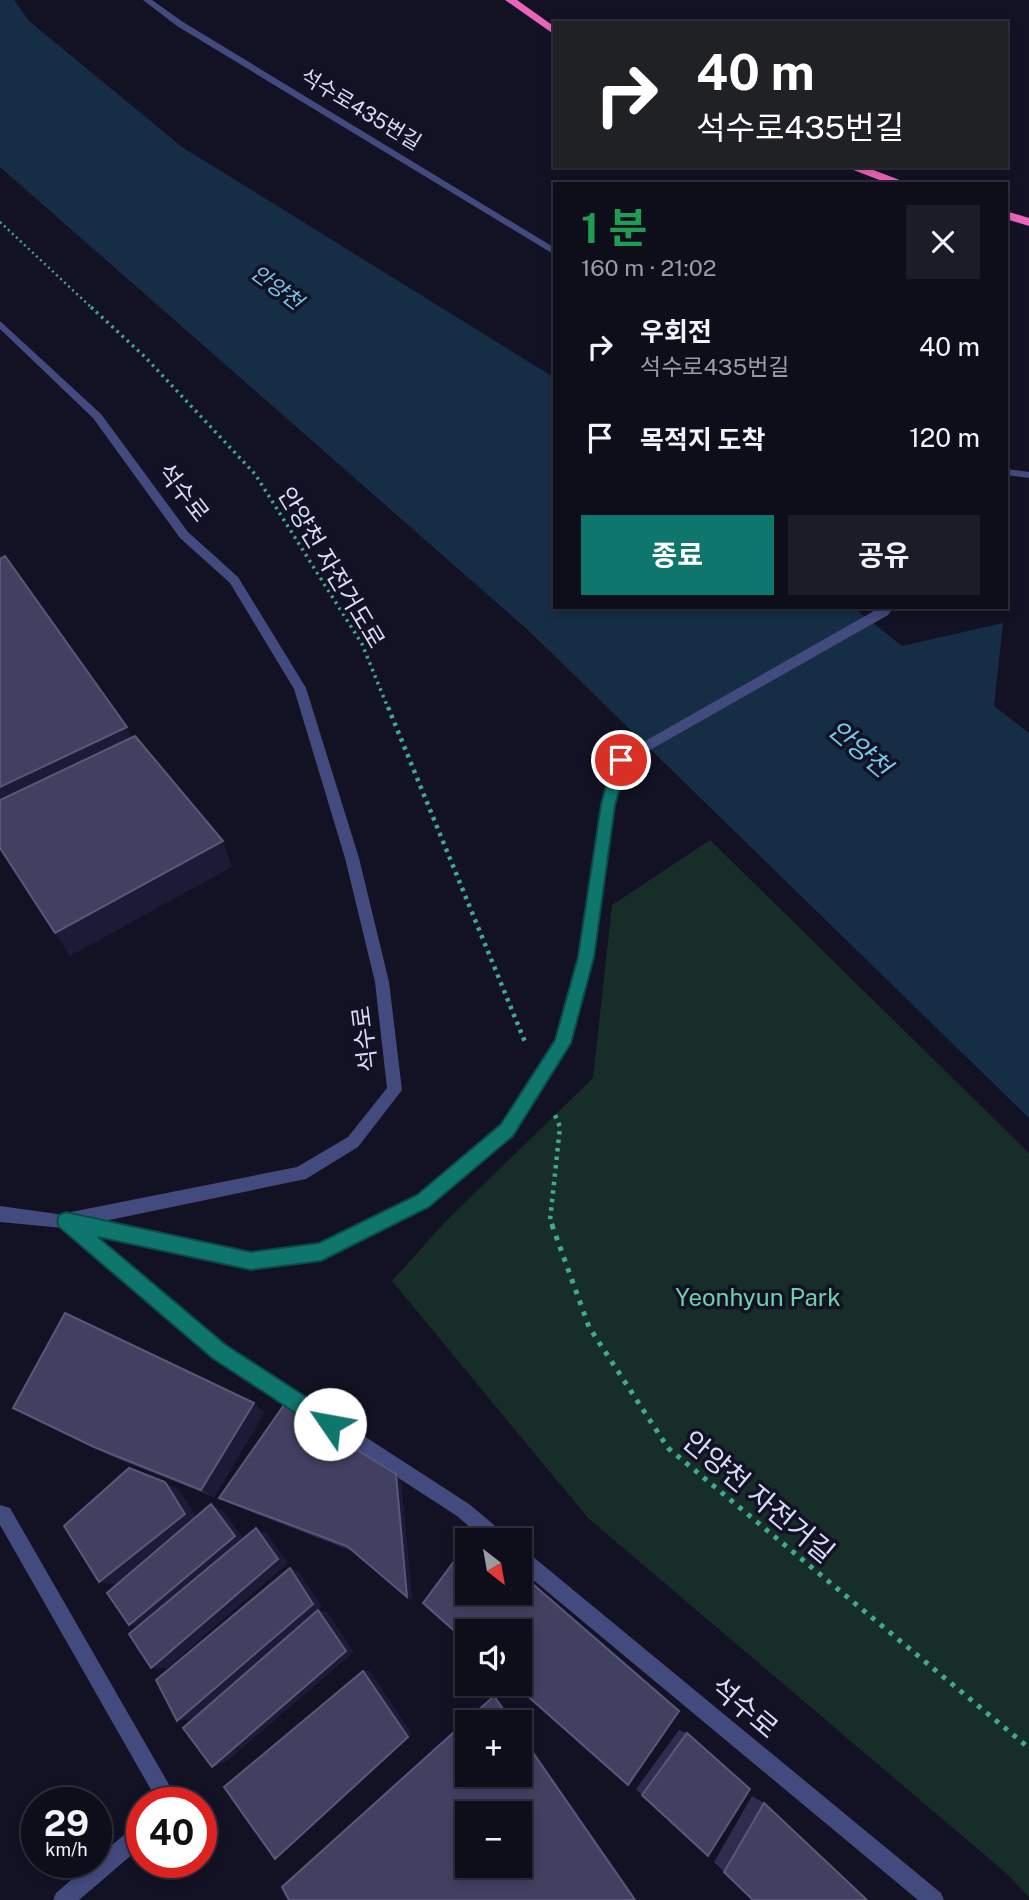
<!DOCTYPE html>
<html lang="ko">
<meta charset="utf-8">
<style>
body{margin:0;font-family:"Public Sans","Noto Sans KR",sans-serif;background:#1c1c28;color:#f1f3f6;height:100vh;display:flex;flex-direction:column;font-size:26px;white-space:nowrap}
*{box-sizing:border-box;margin:0}
p{font-size:23px;color:#9b9ca3}
.icon{flex:none;width:38px;height:38px;fill:none;stroke:currentColor;stroke-width:2;stroke-linecap:round;stroke-linejoin:round}
.map{position:relative;flex:1;overflow:hidden}
.panel{position:absolute;left:553px;top:182px;width:455px;height:427px;display:flex;flex-direction:column;background:#0e0e1b;border-radius:0px;box-shadow:0 4px 10px #0003,0 0 0 2px #2e2e3a}
.panel>*{flex:none}
.top-card{position:absolute;left:553px;top:21px;width:455px;height:147px;border-radius:0px;box-shadow:0 4px 10px #0003,0 0 0 2px #2e2e3a;background:#202124;color:#fff;overflow:hidden}
.needle{width:46px;rotate:149deg}
.tools{position:absolute;left:455px;top:1528px;display:grid;gap:14px}
.tools a{display:grid;place-items:center;width:77px;height:77px;border-radius:0px;background:#0e0e1b;box-shadow:0 4px 10px #0003,0 0 0 2px #2e2e3a;font-size:35px}
.speed{position:absolute;left:21px;top:1787px;display:flex;gap:14px;font-size:35px;font-weight:700;text-align:center}
.speed>*{display:grid;place-content:center;width:91px;height:91px;border-radius:50%;background:#0e0e1b;box-shadow:0 4px 10px #0003,0 0 0 2px #2e2e3a;line-height:1}
.speed small{font-size:18px;font-weight:400}
.speed .limit{border:10px solid #d22;background:#fff;color:#111}
.pin{position:absolute;display:grid;place-items:center;width:60px;height:60px;color:#fff;margin:-30px;border:4px solid #fff;border-radius:50%;box-shadow:0 2px 7px #0007}
.me{position:absolute;width:77px;margin:-38px;rotate:303deg;stroke-linejoin:round;filter:drop-shadow(0 0 5px #0008)}
.turn{display:flex;align-items:center;gap:24px;height:147px;padding:0 28px;font-size:32px}
.turn .icon{width:91px;height:91px;stroke-width:2.5}
.turn b{display:block;font-size:49px;line-height:60px}
.round{display:grid;place-items:center;flex:none;width:74px;height:74px;border-radius:0px;background:#1c1c28}
.overview{display:flex;align-items:center;justify-content:space-between;height:119px;padding:0 28px}
h1{font-size:42px;font-weight:700;line-height:52px;color:#1e9e55}
.primary-button{display:flex;gap:14px;margin-top:auto;padding:14px 28px}
.primary-button a{flex:1;height:80px;border-radius:0px;background:#0f766e;color:#fff;font-size:28px;font-weight:700;line-height:80px;text-align:center}
.primary-button a+a{background:#1c1c28;color:#f1f3f6}
ul{padding:0;list-style:none}
li{display:flex;align-items:center;gap:21px;height:91px;padding:0 28px}
li div{flex:1}
li b{display:block;font-size:26px}
li em{font-style:normal}
.map>svg:first-child{display:block}
</style>
<div class="map">
<svg width="1029" height="1900" viewBox="0 0 1029 1900">
<rect width="100%" height="100%" fill="#121224"/>
<path fill="#162d28" d="M710,840L1029,1153V1897L1006,1873L588,1518L392,1281L446,1221L593,1078L612,905Z"/>
<path fill="#152e45" d="M0,0H14L29,21L182,147L555,378V607H853L902,646L1003,623L994,706L1029,733V1118L529,631L0,167Z"/>
<g fill="none" stroke-linecap="round" stroke-linejoin="round">
<path stroke="#3fa992" stroke-width="2.5" stroke-dasharray="2 3.5" stroke-linecap="butt" d="M0,222L93,309"/>
<path stroke="#3fa992" stroke-width="3.5" stroke-dasharray="2.5 4.5" stroke-linecap="butt" d="M91,307L145,357L255,474L362,644L388,708"/>
<path stroke="#3fa992" stroke-width="4.5" stroke-dasharray="3.5 5" stroke-linecap="butt" d="M388,707L525,1042
M553,1227L550,1220L560,1127L555,1115"/>
<path stroke="#3fa992" stroke-width="5" stroke-dasharray="4.5 7" stroke-linecap="butt" d="M552,1225L589,1327L668,1448L1029,1748"/>
<path fill="#434a7d" fill-rule="evenodd" d="M143,0H152L183,22L555,248V255L177,26Z
M881,607H894L888,615L627,763L614,805L593,957L569,1043L512,1135L429,1206L321,1260L251,1269L61,1226L59,1221L61,1216L67,1213L251,1253L320,1244L417,1196L502,1125L555,1041L579,957L602,805L617,757Z
M0,1505L10,1508L179,1802H158L0,1525Z
M142,1823V1846L79,1900H53L56,1893L92,1862H96V1858L135,1826Z"/>
<path fill="#434a7d" fill-rule="evenodd" d="M0,321L101,414L188,532L238,577L306,688L359,858L389,982L402,1090L358,1147L306,1179L66,1229L60,1226L58,1221L60,1216L66,1213L297,1167L348,1137L387,1088L375,982L345,858L294,689L230,583L180,538L93,418L0,329Z
M1006,469L1029,472V478L1006,475Z"/>
<path fill="#434a7d" fill-rule="evenodd" d="M0,1206L72,1216L225,1346L469,1504L505,1534L508,1540H485L457,1516L213,1358L63,1228L0,1222Z
M520,1548L526,1551L941,1893L944,1900H918L520,1569Z"/>
<path fill="#eb64ba" fill-rule="evenodd" d="M505,0H517L555,27V35Z
M843,166H863L910,184H890Z
M1006,211L1029,218V226L1006,219Z"/>
</g>
<path fill="#2f2d4f" d="M254,1403L264,1413L214,1497L111,1456L13,1408Z
M401,1482L412,1600L352,1551L231,1504L219,1498Z
M679,1730L687,1733L642,1795L636,1789Z
M752,1796L764,1803L753,1900L714,1862Z"/>
<path fill="#1c1a36" d="M127,727L138,754L0,821V787Z
M223,841L232,867L70,956L55,933Z
M254,1403L264,1413L214,1497L201,1490Z
M396,1474L401,1482L412,1600L407,1597Z
M165,1482L179,1490L199,1521L116,1585L99,1582Z
M211,1504L223,1511L246,1542L145,1627L129,1625Z
M256,1528L267,1534L288,1563L167,1668H151Z
M290,1568L299,1572L322,1607L319,1610L327,1612L354,1652L226,1762L212,1767L318,1610L192,1719L177,1721Z
M363,1671H370L412,1734L275,1859Z
M495,1695L514,1722H512L494,1696Z
M520,1731L637,1900H635L520,1734Z"/>
<path fill="#414061" stroke="#595879" stroke-width="2" fill-rule="evenodd" d="M5,556L127,727L0,787V559Z
M135,736L223,841L55,933L0,848V800Z
M65,1313L254,1403L201,1490L94,1447L13,1408Z
M284,1405L396,1474L407,1597L347,1546L219,1498Z
M129,1468L165,1482L185,1514L99,1582L64,1526Z
M211,1504L235,1536L129,1625L107,1593Z
M256,1528L278,1559L151,1668L129,1634Z
M475,1534L482,1540H470Z
M467,1544V1592H520V1573L679,1711L628,1785L514,1684H520V1631H467V1642L423,1603Z
M290,1568L313,1604L177,1721L156,1680Z
M318,1610L346,1651L212,1767L183,1728Z
M363,1671L408,1737L275,1859L224,1787Z
M494,1696L512,1722H467V1774H520V1734L635,1900H289L282,1887ZM467,1813H520V1866H467Z
M687,1733L750,1789L708,1856L642,1795Z
M764,1803L867,1900H753L724,1872Z"/>
<path fill="#0f766e" stroke="#0a4d48" stroke-width="2" d="M621,754L628,760L615,805L594,957L571,1043L513,1136L429,1207L321,1261L251,1270L98,1237L226,1345L337,1417L340,1424L337,1431L330,1433L323,1431L212,1358L59,1227L57,1221L59,1215L66,1212L251,1252L319,1243L417,1195L501,1124L555,1040L578,957L601,805L613,760Z"/>
<g text-anchor="middle" dominant-baseline="central" stroke-width="7" stroke-linejoin="round" paint-order="stroke">
<g font-size="21" fill="#d9dbfa" stroke="#121224">
<text transform="translate(361 109) rotate(31)">석수로435번길</text>
</g>
<g font-size="21" font-style="italic" fill="#75c8ed" stroke="#121224">
<text transform="translate(277 287) rotate(37)">안양천</text>
</g>
<g font-size="24" fill="#d9dbfa" stroke="#121224">
<text transform="translate(184 492) rotate(52)">석수로</text>
<text transform="translate(332 567) rotate(59)">안양천 자전거도로</text>
<text transform="translate(364 1039) rotate(-97)">석수로</text>
</g>
<g font-size="24" fill="#6ed1a9" stroke="#121224">
<text x="758" y="1297">Yeonhyun Park</text>
</g>
<g font-size="26" font-style="italic" fill="#75c8ed" stroke="#121224">
<text transform="translate(860 748) rotate(40)">안양천</text>
</g>
<g font-size="28" fill="#d9dbfa" stroke="#121224">
<text transform="translate(759 1496) rotate(40)">안양천 자전거길</text>
<text transform="translate(745 1707) rotate(40)">석수로</text>
</g>
</g>
</svg>
<div class="tools">
<a><svg class="needle" viewBox="-14 -14 28 28"><path d="M0-13l5 13h-10z" fill="#e53935"/><path d="M0 13l5-13h-10z" fill="#9b9ca3"/></svg></a>
<a><svg class="icon" aria-label="sound" viewBox="0 0 24 24"><path d="M4 9h4l5-4v14l-5-4H4zM17 9q2 3 0 6"/></svg></a>
<a>+</a>
<a>−</a>
</div>
<div class="speed"><div>29<small>km/h</small></div><div class="limit">40</div></div>
<div class="pin" style="left:621px;top:760px;background:#d93025"><svg class="icon" aria-label="arrive" viewBox="0 0 24 24"><path d="M6 21V4h12l-3 4 3 4H6"/></svg></div>
<svg class="me" style="left:330px;top:1424px" viewBox="-20 -20 40 40"><circle r="19" fill="#fff"/><path d="M0-13L10 11 0 6-10 11z" fill="#0f766e"/></svg>
<div class="top-card">
<div class="turn"><svg class="icon" aria-label="right" viewBox="0 0 24 24"><path d="M7 20v-9h11M14 6l5 5-5 5"/></svg><div><b>40 m</b>석수로435번길</div></div>
</div>
<section class="panel">
<div class="overview"><div><h1>1 분</h1><p>160 m · 21:02</p></div><a class="round"><svg class="icon" aria-label="close" viewBox="0 0 24 24"><path d="M6 6l12 12M18 6L6 18"/></svg></a></div>
<ul>
<li><svg class="icon" aria-label="right" viewBox="0 0 24 24"><path d="M7 20v-9h11M14 6l5 5-5 5"/></svg><div><b>우회전</b><p>석수로435번길</p></div><em>40 m</em></li>
<li><svg class="icon" aria-label="arrive" viewBox="0 0 24 24"><path d="M6 21V4h12l-3 4 3 4H6"/></svg><div><b>목적지 도착</b></div><em>120 m</em></li>
</ul>
<div class="primary-button"><a>종료</a><a>공유</a></div>
</section>
</div>
